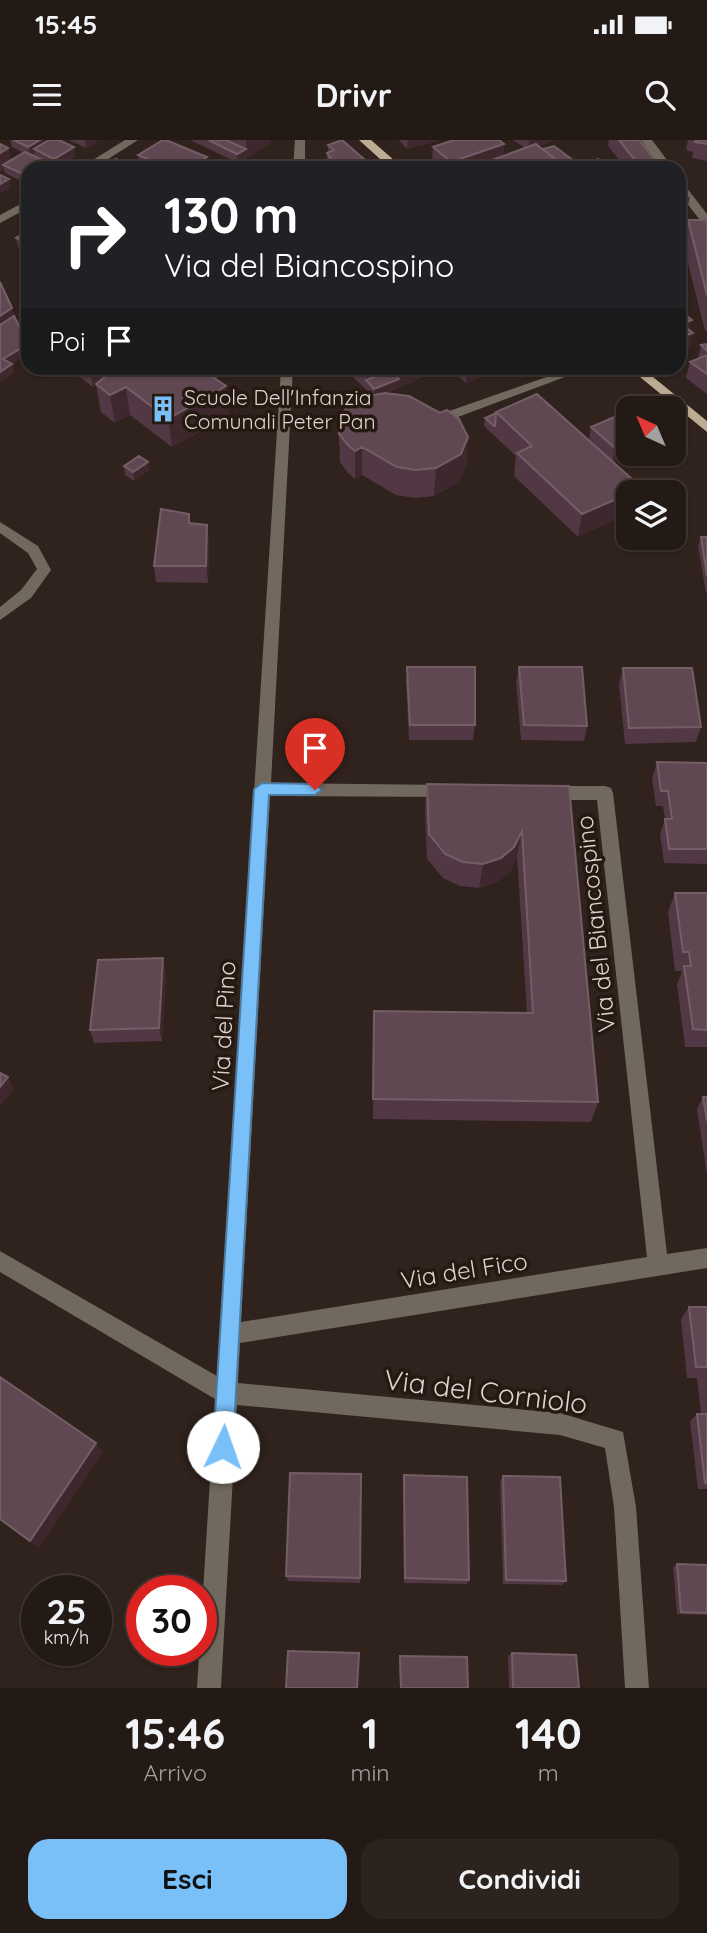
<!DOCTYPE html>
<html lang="it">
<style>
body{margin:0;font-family:Quicksand,sans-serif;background:#2c231e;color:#f1f3f6;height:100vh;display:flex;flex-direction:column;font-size:26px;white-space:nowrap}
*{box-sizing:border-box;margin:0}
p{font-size:23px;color:#a3a1a0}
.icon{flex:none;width:38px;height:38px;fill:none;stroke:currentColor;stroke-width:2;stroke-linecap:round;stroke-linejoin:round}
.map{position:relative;height:1548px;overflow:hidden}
.details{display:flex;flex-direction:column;background:#241a15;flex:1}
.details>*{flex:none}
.top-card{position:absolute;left:21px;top:21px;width:665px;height:214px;border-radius:21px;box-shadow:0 2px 5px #0004,0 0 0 2px #413834;background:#202124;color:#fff;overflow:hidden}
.needle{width:46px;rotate:316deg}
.fabs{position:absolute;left:616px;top:256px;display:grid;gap:14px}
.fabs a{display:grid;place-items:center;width:70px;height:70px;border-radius:14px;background:#241a15;box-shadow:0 2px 5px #0004,0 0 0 2px #413834;font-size:35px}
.speed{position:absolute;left:21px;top:1435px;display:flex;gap:14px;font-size:35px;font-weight:700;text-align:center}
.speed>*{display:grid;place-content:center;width:91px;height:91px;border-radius:50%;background:#241a15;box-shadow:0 2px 5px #0004,0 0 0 2px #413834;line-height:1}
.speed small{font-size:18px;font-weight:400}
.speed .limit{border:10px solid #d22;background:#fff;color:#111}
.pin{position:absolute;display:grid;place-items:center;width:60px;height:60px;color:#fff;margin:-72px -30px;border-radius:50% 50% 50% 0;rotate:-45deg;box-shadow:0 0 7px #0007}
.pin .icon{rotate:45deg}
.me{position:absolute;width:77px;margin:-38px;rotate:3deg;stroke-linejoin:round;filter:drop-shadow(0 0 5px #0008)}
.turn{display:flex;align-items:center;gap:24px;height:147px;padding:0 28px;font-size:32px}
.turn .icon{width:91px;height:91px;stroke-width:2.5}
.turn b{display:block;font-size:49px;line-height:60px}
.then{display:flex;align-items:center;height:66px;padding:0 28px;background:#0003;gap:14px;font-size:26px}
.eta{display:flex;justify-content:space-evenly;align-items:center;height:119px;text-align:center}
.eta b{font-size:42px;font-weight:700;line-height:49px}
.cta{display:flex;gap:14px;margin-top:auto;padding:14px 28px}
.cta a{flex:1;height:80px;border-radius:21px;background:#79bff8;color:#111;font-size:28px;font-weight:700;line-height:80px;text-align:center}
.cta a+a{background:#2c231e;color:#f1f3f6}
.status{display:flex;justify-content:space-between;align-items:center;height:49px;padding:0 35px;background:#241a15;direction:ltr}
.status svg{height:19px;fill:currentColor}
header{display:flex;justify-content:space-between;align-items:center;height:91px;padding:0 28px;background:#241a15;font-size:32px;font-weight:700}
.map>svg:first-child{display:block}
</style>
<div class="status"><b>15:45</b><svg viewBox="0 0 49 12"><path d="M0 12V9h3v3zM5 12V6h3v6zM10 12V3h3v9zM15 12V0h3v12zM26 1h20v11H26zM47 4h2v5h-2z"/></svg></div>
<header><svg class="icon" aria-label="menu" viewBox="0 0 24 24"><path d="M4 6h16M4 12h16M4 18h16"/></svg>Drivr<svg class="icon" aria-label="search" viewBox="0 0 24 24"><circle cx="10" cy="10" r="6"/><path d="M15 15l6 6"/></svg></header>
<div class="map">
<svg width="707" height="1548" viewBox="0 0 707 1548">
<rect width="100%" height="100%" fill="#30221c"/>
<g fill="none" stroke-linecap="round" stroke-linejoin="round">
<path fill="#71695d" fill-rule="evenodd" d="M125,0H138L94,28H80Z
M295,0H305V28H293Z
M641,0H652L673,28H661Z
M679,42L683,43L707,74V85L703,84L679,53Z
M28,60V68L0,83V75Z
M281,228H293L271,643L450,645L456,646L458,651L456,656L450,657L270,656L241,1182L647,1117L597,660H548L542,658L540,653L542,648L548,646H605L611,648L613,653L667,1114L707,1108V1128L240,1203L238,1243L560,1273L623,1292L636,1367L649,1548H625L614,1367L605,1308L560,1295L237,1265L221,1548H197L215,1259L0,1132V1111L217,1236Z
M572,228H589L442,283L437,284L430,280L432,277Z
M0,382L38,406L51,430L31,458L0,480V467L21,450L37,429L28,413L0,393Z"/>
<path fill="#bdac94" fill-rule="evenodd" d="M359,0H371L403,28H390Z
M629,228H642L707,281V292Z"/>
</g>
<path fill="#523844" d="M10,0H44V3L76,16L55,28L47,24L48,28H28V43L27,44L5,33L4,29L0,32V4L8,8L11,20L24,13L12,7Z
M69,0H99L86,8Z
M190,0H271V3L238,23Z
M399,0H440L407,9Z
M513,0H555L539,6L543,9L574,21V25L591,21L611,28H437L432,24L433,7L504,4L503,16L525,8Z
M609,0H639L662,28H626L608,6Z
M688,0H707V21L692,18L693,12L686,10Z
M328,5L370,28H325V21L327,20V13L328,12Z
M138,15L207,17L208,28H140Z
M688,80H707V191H705L683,103Z
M28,91V112L18,107L16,98Z
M707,204V254L686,238L690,222L698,218L701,205Z
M67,228H227V230L218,235V241L229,275L172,307L130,275L115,283L101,272L96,245L93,247Z
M343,228H437V231L385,253L468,297L466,325L459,342L434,356L415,358L396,355L362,335L355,339L348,333L340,322L338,279L372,255Z
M448,228H501L466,243Z
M496,272L589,300L591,287L628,313H638L615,323L578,397L514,336L516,316L484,286L485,278L496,273Z
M124,326L149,330L134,341L125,335Z
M190,384L207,385L209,401L208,443L156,442L154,426Z
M701,397H707V453H706L698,406Z
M407,527L475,585L473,600H409L406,542Z
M519,527L587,586L584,601L521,600L516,542Z
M623,528L701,587L696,602L625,604L619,544Z
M657,622L707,623V724L664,723L660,694L665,679L663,666H656L652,638Z
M427,644L569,646L598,962L591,982L373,979L374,871L527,873L517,716L510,732L497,742L479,748L460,746L443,738L427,719L425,669Z
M675,753H707V907H685L677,844L682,832L681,831H675L668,772Z
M166,832L162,901L94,903L90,890Z
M703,957H707V1035L697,969Z
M689,1167H707V1349H698L690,1281L697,1274H701L697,1238H687L681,1179Z
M361,1334L360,1443L288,1441L286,1436Z
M404,1335L469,1440L467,1444L404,1443L403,1341Z
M503,1336L566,1441L562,1445L503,1444L500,1342Z
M677,1424L707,1425V1475L677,1474L673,1427Z
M512,1513L579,1548H509L508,1516Z
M400,1516L468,1548H400L399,1519Z"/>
<path fill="#3e282d" d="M40,0H44L45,7L34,9L35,13L30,15L28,7Z
M85,0H99L86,8Z
M248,0H271V3L238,23L237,14L246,9V1Z
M408,0H440L407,9Z
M529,0H555L528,10Z
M504,4L502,20L480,28H450L451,22Z
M74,7L76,16L55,28L54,19Z
M8,8L12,25H3L4,29L0,32V13Z
M207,17L208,28H191Z
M556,20L574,21L573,28H531Z
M47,22L48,28H37Z
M28,34V43L27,44L25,35Z
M9,39L11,48L0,54V44Z
M690,56L686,73L679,74V58Z
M12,168L16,185L0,195V176Z
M692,180L690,188L679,193V185Z
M693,193L689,210L679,214V198Z
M28,204V214L6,228L3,219Z
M12,224L14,233L0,242V232Z
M90,228H108L109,237L93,247Z
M203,228H227V230L218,235L219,250L226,246L229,275L172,307L168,279Z
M378,228H390V239L366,240V232Z
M407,228H437V231L374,257V249L399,239V231Z
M483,228H501L466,243V234Z
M126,247L130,275L115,283L110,255Z
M468,297L466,325L459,342L434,356L436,328Z
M628,303V313H638L612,325L615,308Z
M362,307V335L355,339V311Z
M148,322L149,330L134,341L133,332Z
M628,354V374L578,397L582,374Z
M207,385L209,401L208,443L206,426Z
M522,691L517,716L510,732L497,742L479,748L483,724Z
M163,818L166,832L162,901L159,888Z
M8,937L14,949L0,966V947Z
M96,1303L103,1312L39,1408L30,1401Z"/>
<path fill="#604852" stroke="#745e66" stroke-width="2" d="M14,0H40L28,7Z
M49,0H59L74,7L54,19L34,9Z
M163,0H166L207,17L191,28H169L138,15Z
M213,0H226L246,9L237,14L210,1Z
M342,0L371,25L362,28H333L325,21L331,19L327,13L334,10L328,5Z
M454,0H499L504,4L451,22L433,7Z
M619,0H639L662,28H641Z
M696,0H707V4L695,2Z
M0,4L8,8L0,13Z
M536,4L556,20L531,28H517L515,27L512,28H470Z
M554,6L574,21L555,28L556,20L543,9Z
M25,12L47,22L37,28H28V34L25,35L3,25Z
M116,19L130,26L126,28H100Z
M598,19L611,28H571Z
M589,20L591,21L571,28H564Z
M0,35L9,39L0,44Z
M679,44L690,56L679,58Z
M688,80H707V155Z
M28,91V104L16,98Z
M0,142L12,168L0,176Z
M682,172L692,180L682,184L679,182V173Z
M14,176L28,204L3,219L12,224L0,232V185Z
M679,182L693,193L679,198Z
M707,204V211L701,205Z
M707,215V234L690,222Z
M116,228H211L204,231L226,246L168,279L126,247L110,255L96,244Z
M361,228H378L366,232Z
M395,228H407L399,231Z
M459,228H483L466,234Z
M390,231L399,239L374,249L366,240Z
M385,253L409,256L440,273L447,270L459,279L468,297L461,314L436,328L416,330L397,327L362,307L355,311L348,305L339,294L338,279L349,265L363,257Z
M537,254L642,348L633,352H628V354L582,374L517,313L532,306L496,272Z
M628,271V303L615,308L591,287Z
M496,273L495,286H494L485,278Z
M139,316L148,322L133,332L124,326Z
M161,369L189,374V383L207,385L206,426H154Z
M701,397H707V436Z
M407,527H475V585H410Z
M519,527H582L587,586L524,585Z
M623,528H692L701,587L629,588Z
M657,622L707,623V709H669L665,679H672L668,651H661Z
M427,644L569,646L598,962L373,959L374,871L533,873L522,691L514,707L501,718L483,724L463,722L445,714L429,694Z
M675,753H707V890L693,889L684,826H691L689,812H683Z
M163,818L159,888L90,890L98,820Z
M0,933L8,937L0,947Z
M703,957H707V981Z
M689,1167H707V1228V1227H696Z
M0,1237L96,1303L30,1401L0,1379Z
M697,1274H707V1343H705Z
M290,1333L361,1334L360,1438L286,1436Z
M404,1335L467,1337L469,1440L405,1438Z
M503,1336L560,1337L566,1441L506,1440Z
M677,1424L707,1425V1473L681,1472Z
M288,1511L359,1513L357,1548H286Z
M512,1513L576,1515L579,1548H513Z
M400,1516L467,1517L468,1548H401Z"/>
<path fill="#79bff8" stroke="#4f7ca1" stroke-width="2" d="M262,643L315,644L322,650L315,655H269L233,1307L230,1314L223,1317L216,1314L213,1307L254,649Z"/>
<defs>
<g id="building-bare" transform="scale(2.1)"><path d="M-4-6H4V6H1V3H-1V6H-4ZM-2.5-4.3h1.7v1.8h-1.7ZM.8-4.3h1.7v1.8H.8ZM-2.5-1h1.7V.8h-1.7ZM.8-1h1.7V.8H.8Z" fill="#79bff8" stroke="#261912" stroke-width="2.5" paint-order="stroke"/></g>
</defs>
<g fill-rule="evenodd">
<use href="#building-bare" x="163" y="269"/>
</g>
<g text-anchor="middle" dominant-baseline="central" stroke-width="7" stroke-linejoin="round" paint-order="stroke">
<g font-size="21" fill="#ddd3cf" stroke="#261912" text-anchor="start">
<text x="184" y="257">Scuole Dell'Infanzia<tspan x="184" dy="24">Comunali Peter Pan</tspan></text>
</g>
<g font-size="24" fill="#ddd3cf" stroke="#261912">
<text transform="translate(595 784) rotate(-96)">Via del Biancospino</text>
<text transform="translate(223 886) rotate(-87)">Via del Pino</text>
<text transform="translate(464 1130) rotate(-9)">Via del Fico</text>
</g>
<g font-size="28" fill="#ddd3cf" stroke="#261912">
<text transform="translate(486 1251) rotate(7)">Via del Corniolo</text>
</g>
</g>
</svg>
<div class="fabs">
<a><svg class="needle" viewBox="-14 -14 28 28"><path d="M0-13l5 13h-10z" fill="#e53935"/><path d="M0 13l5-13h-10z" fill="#a3a1a0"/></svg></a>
<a><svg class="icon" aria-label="layers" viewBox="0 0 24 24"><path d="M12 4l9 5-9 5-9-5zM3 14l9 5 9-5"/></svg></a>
</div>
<div class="speed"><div>25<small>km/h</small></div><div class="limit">30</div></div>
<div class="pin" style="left:315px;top:650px;background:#d93025"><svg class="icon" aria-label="arrive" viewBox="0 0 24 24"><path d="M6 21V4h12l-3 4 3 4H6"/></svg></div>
<svg class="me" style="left:223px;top:1307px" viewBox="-20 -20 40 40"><circle r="19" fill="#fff"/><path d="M0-13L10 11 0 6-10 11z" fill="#79bff8"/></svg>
<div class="top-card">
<div class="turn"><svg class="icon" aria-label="right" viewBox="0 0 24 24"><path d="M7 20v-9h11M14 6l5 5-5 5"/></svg><div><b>130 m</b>Via del Biancospino</div></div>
<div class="then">Poi<svg class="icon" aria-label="arrive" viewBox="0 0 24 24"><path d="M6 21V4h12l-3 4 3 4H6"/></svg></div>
</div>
</div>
<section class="details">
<div class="eta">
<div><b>15:46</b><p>Arrivo</p></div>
<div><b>1</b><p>min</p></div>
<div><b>140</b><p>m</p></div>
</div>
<div class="cta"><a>Esci</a><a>Condividi</a></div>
</section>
